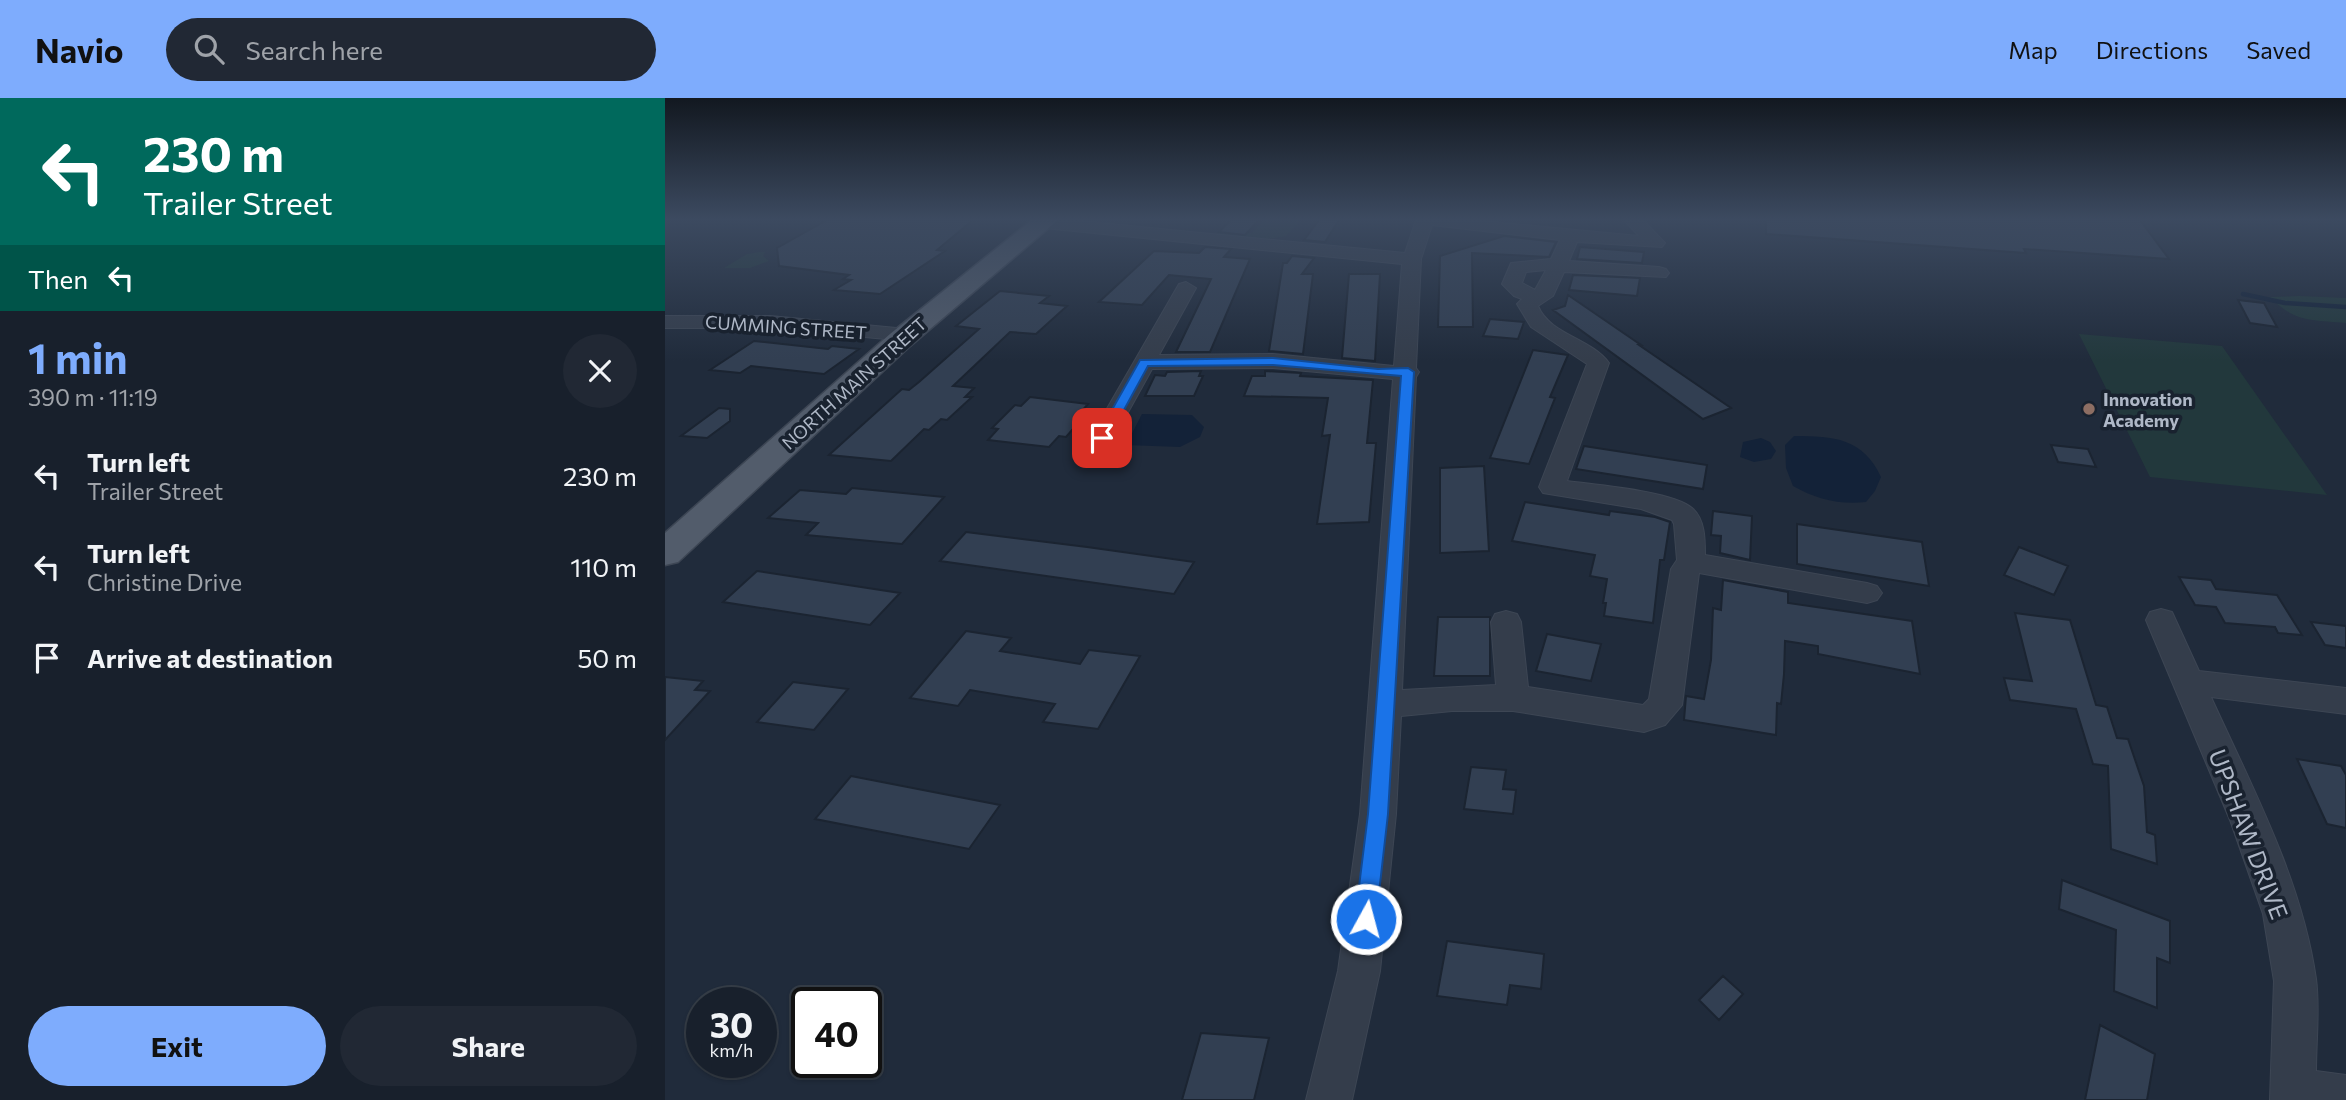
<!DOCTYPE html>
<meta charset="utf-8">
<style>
body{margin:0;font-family:Commissioner,sans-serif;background:#212834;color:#f1f3f6;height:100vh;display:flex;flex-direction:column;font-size:26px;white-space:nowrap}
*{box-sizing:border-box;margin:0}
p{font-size:23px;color:#9fa3a9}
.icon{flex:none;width:38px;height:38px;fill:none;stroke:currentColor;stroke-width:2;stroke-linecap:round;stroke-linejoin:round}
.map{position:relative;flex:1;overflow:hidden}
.side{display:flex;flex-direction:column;background:#18202c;width:665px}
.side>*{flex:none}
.hud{background:#00695c;color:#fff;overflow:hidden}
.speed{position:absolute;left:21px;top:889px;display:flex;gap:14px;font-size:35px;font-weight:700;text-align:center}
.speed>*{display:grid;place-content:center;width:91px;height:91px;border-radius:50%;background:#18202c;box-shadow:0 2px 5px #0004,0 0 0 2px #363e48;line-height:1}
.speed small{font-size:18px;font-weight:400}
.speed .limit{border:4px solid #111;border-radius:10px;background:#fff;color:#111}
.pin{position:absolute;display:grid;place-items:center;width:60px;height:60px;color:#fff;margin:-30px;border-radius:14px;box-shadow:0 4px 10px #0006}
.me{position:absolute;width:77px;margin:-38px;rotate:7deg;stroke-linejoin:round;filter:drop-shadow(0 0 5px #0008)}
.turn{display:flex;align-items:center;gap:24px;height:147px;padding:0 28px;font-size:32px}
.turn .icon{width:91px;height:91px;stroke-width:2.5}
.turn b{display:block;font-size:49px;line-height:60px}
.then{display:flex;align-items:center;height:66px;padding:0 28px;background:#0003;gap:14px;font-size:26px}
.round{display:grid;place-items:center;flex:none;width:74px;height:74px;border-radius:37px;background:#212834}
.overview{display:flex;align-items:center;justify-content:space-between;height:119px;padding:0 28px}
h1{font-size:42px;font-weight:700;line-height:52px;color:#7eacfd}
.primary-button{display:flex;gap:14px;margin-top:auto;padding:14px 28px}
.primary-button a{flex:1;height:80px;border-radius:42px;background:#7eacfd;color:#111;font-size:28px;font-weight:700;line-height:80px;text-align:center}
.primary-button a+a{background:#212834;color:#f1f3f6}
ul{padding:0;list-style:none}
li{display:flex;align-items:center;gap:21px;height:91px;padding:0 28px}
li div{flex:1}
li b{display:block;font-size:26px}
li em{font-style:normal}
header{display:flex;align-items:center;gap:42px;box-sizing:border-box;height:98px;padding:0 35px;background:#7eacfd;color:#111}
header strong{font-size:33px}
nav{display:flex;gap:38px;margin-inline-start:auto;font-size:24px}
.search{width:490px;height:63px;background:#212834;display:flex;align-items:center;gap:18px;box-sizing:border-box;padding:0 24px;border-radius:38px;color:#9fa3a9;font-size:26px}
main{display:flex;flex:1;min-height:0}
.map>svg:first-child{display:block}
</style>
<header>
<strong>Navio</strong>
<div class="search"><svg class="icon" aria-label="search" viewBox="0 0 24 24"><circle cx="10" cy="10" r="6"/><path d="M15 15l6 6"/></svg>Search here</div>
<nav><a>Map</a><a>Directions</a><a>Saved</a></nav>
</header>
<main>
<section class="side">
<div class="hud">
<div class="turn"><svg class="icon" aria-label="left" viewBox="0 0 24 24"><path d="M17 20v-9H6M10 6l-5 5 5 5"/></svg><div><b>230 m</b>Trailer Street</div></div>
<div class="then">Then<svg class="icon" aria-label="left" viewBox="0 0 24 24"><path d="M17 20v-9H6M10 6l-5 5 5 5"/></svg></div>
</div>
<div class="overview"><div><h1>1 min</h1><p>390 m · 11:19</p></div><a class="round"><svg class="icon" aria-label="close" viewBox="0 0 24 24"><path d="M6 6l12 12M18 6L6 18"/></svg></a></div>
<ul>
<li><svg class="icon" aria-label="left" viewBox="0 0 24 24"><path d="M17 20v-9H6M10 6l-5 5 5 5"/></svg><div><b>Turn left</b><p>Trailer Street</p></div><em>230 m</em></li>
<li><svg class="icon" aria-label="left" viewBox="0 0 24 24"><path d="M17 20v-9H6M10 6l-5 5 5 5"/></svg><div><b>Turn left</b><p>Christine Drive</p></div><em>110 m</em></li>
<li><svg class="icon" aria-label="arrive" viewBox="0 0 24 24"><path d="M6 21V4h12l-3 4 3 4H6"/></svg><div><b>Arrive at destination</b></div><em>50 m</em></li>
</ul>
<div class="primary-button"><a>Exit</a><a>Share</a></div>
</section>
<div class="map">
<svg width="1681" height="1002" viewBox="0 0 1681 1002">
<rect width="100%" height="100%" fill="#202b3b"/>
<path fill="#22383c" d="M599,122H636L621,138L597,142L539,138L555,135H587Z
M95,154H100L98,158L104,163L85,170H59L82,156Z
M1634,198L1681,200V225C1647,222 1630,225 1605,199Z
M1414,236L1557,248L1662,397L1485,379Z"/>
<path fill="#132238" d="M477,316L527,317L539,329L535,339L515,349L461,347Z
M1129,338C1169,338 1198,340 1216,379L1210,393L1201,404C1174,407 1151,401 1128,388L1121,370L1120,347Z
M1096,340L1105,344L1111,353L1106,361L1089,364L1075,359L1078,344Z"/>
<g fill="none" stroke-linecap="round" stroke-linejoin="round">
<path stroke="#132238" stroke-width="4.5" d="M1578,196L1620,205L1681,209"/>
</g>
<path fill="#323f52" stroke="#1b2431" stroke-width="2" d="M162,122H308L272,152L280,153L215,196L169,192L186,182L178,181L184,177L114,168L112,150Z
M566,122H594L580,137L554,134Z
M654,122H674L660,144L639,142Z
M1101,122H1475L1504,161L1359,151L1361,155L1101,136Z
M839,138L891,144L884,159L807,155L808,229H773L775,158Z
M540,149L566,151L559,159L585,161L545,254H511L546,181L504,177L477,207L434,204L489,153L534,155Z
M915,149L979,154L977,165L912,161Z
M627,158L649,160L637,176H648L638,256L604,253L618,165H622Z
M684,176H715L710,263L677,260Z
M908,177L975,180L972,198L904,192Z
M335,193L384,198L375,205L402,208L371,236L345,234L288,288L309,290L300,299H307L282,322L276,321L264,332L259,331L226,363L164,357L237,291L244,292L254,284L314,231L291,228Z
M903,197L976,247H974L1066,310L1038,321L888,212L900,208Z
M1573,202L1599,205L1612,229L1585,225Z
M825,221L859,224L853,241L818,238Z
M89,243L163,251L167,248L194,251L159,276L86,268L75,275L45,272Z
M868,252L903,257L885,299L890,300L864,366L825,360Z
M536,273L534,278H538L529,298H480L490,277L500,278L502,274Z
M600,273L636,275L635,278L708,282L702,345H711L704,424L652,426L665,337L657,338L663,300L579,298L587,278H600Z
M365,299L423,306L415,315H422L401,339L394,338L384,349L323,342L333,331L327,330L350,307L356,308Z
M54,310L65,311V323L42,340L16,338Z
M1386,347L1423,351L1431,369L1393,364Z
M919,348L1042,367L1038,391L911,371Z
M819,368L824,453L775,455V370Z
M187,390L279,399L237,446L141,437L153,425L103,420L135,392L181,396Z
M860,404L944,417L945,413L990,419L1005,424L999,462H995L988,525L939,518L941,505H938L942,481L925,478L930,457L847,443Z
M1048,413L1087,418L1085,462L1055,455L1056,438L1046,437Z
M1132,426L1257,444L1264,488L1132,466Z
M301,434L422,449L529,464L509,496L275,463Z
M1354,449L1403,468L1389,497L1339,477Z
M92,473L235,495L205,527L58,504Z
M1514,479L1546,482L1551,491L1612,497L1637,537L1613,535L1610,529L1560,525L1551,509L1530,507Z
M1058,482L1123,494V505L1247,523L1255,576L1153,556V548L1120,543L1119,576L1116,606L1112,605L1111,637L1019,622L1021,598L1039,601L1046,562L1048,510L1056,512Z
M1350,515L1405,522L1431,607L1442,609L1452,640L1463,641L1479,688L1482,734L1490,737L1492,766L1446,751L1443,668L1428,666L1411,611L1345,602L1339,580L1367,583Z
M773,519H825V578H769Z
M1646,524L1681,528V550L1660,547Z
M301,533L346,540L335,553L415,566L424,552L475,558L433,631L378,624L390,606L305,592L293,608L245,600Z
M882,536L936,546L926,583L871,573Z
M0,579L38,583L30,592L45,593L0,642Z
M128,584L183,591L149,632L92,624Z
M1632,661L1676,668L1681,677V730L1662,726Z
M806,669L841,672L838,691L851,692L848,716L799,711Z
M186,678L335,707L304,751L150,721Z
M1397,782L1505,823V865L1492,860V910L1449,893L1451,832L1394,811Z
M782,843L879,856L876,891L845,887L842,907L772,898Z
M1058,878L1078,896L1054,922L1034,902Z
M1435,927L1490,956L1482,1002H1420Z
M536,935L604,940L589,1002H517Z"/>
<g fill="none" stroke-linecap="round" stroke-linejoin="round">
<g stroke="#3d4654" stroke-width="2">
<path id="minor" d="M372,122H405L740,155L751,122H806L974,138L959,122H978L1000,145L997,149L912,144L904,163L994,169L1001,171L1004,175L1001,179L899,174L888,198L873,208C885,237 926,240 944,265L902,383C930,387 1007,393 1027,410C1040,421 1040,441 1040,457L1202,485L1212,488L1217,495L1212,502L1202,505L1034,475L1017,607L1000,627L979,634L848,613H787L736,618L731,716L715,873L687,1002H641L673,873L695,716L728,281L608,270L487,271L446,345H428L425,340L514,186L521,184L531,190L494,257L608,256L729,268L737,166L379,130L373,129ZM767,127L895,142L886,161L846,165L837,186L849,198L857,201L852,206L866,229L922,266L874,389L878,395L976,411L1007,422L1009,426L1012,462L1006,471L984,601L978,607L863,589L856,524L852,516L841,513L830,516L826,524L831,587L737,592L751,279L754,274L751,270L756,161ZM881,172L870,192L857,185L861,174Z
M0,218H105L242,231L253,237L242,243L105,230H0Z
M1496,511L1507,514L1534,573L1681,590V616L1546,599C1587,689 1637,782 1651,881C1655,910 1651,943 1651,973L1681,977V1002H1605L1609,883L1598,816L1565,722L1481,522L1485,514Z"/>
</g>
<g stroke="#3d4654" stroke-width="3">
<path id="major" d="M367,122H393L245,248L13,464L0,467V435L225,236Z"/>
</g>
<use href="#minor" fill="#343d4b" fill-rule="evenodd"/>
<use href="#major" fill="#525c6b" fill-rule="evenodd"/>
</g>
<linearGradient id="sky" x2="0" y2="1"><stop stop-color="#121820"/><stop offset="0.46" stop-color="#3c4a60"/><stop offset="1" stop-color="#3c4a60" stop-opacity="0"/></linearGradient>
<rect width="1681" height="263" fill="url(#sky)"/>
<path fill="#1a73e8" stroke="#114b97" stroke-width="2" d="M608,260L713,271L743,270L749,274L723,716L711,821L708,828L701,831L693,828L690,821L703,716L736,278L608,267L483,268L442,343L431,340L475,262Z"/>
<circle fill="#8d6e63" stroke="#19222f" stroke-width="2.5" cx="1424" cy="311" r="7"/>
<g text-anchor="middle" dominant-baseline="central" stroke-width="7" stroke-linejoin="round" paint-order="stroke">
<g font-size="18" fill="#afb8c7" stroke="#19222f">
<text transform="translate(121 229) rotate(4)">CUMMING STREET</text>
<text transform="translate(189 285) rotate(-42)">NORTH MAIN STREET</text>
</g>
<g font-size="18" font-weight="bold" fill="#afb8c7" stroke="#19222f" text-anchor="start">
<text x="1438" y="301">Innovation<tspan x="1438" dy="21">Academy</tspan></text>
</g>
<g font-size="24" fill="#afb8c7" stroke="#19222f">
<text transform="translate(1584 736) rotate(69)">UPSHAW DRIVE</text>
</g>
</g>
</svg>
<div class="speed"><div>30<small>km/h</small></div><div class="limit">40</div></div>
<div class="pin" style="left:437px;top:340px;background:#d93025"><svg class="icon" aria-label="arrive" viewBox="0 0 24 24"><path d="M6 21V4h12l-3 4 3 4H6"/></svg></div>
<svg class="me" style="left:701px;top:821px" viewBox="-20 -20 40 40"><circle r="17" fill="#1a73e8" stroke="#fff" stroke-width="3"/><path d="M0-11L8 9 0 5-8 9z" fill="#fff"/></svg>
</div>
</main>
